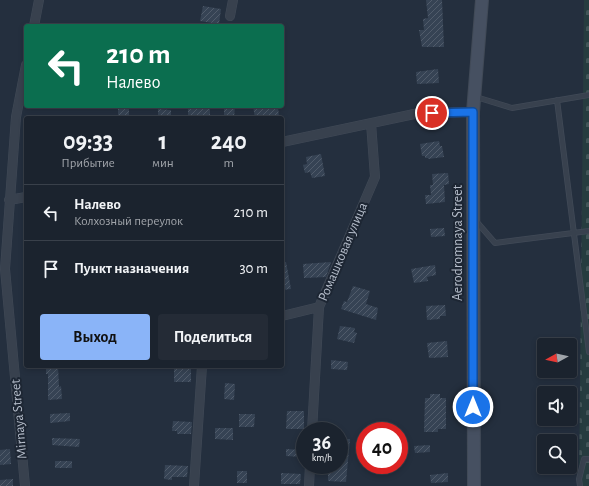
<!DOCTYPE html>
<html lang="ru">
<meta charset="utf-8">
<style>
body{margin:0;font-family:"Alegreya Sans",sans-serif;background:#242b36;color:#f1f3f6;height:100vh;display:flex;flex-direction:column;font-size:15px;white-space:nowrap}
*{box-sizing:border-box;margin:0}
p{font-size:13px;color:#a0a4aa}
.icon{flex:none;width:22px;height:22px;fill:none;stroke:currentColor;stroke-width:2;stroke-linecap:round;stroke-linejoin:round}
.map{position:relative;flex:1;overflow:hidden}
.details{position:absolute;left:24px;top:116px;width:260px;height:252px;display:flex;flex-direction:column;background:#1b232e;border-radius:4px;box-shadow:0 2px 6px #0003,0 0 0 1px #39404a}
.details>*{flex:none}
.top-card{position:absolute;left:24px;top:24px;width:260px;height:84px;border-radius:4px;box-shadow:0 2px 6px #0003,0 0 0 1px #39404a;background:#0b6e4f;color:#fff;overflow:hidden}
.needle{width:26px;rotate:262deg}
.fabs{position:absolute;left:537px;top:338px;display:grid;gap:8px}
.fabs a{display:grid;place-items:center;width:40px;height:40px;border-radius:4px;background:#1b232e;box-shadow:0 2px 6px #0003,0 0 0 1px #39404a;font-size:20px}
.speed{position:absolute;left:296px;top:422px;display:flex;gap:8px;font-size:20px;font-weight:700;text-align:center}
.speed>*{display:grid;place-content:center;width:52px;height:52px;border-radius:50%;background:#1b232e;box-shadow:0 2px 6px #0003,0 0 0 1px #39404a;line-height:1}
.speed small{font-size:10px;font-weight:400}
.speed .limit{border:6px solid #d22;background:#fff;color:#111}
.pin{position:absolute;display:grid;place-items:center;width:34px;height:34px;color:#fff;margin:-17px;border:2px solid #fff;border-radius:50%;box-shadow:0 1px 4px #0007}
.me{position:absolute;width:44px;margin:-22px;rotate:0deg;stroke-linejoin:round;filter:drop-shadow(0 0 3px #0008)}
.turn{display:flex;align-items:center;gap:14px;height:84px;padding:0 16px;font-size:18px}
.turn .icon{width:52px;height:52px;stroke-width:2.5}
.turn b{display:block;font-size:28px;line-height:34px}
.eta{display:flex;justify-content:space-evenly;align-items:center;height:68px;text-align:center}
.eta b{font-size:24px;font-weight:700;line-height:28px}
.cta{display:flex;gap:8px;margin-top:auto;padding:8px 16px}
.cta a{flex:1;height:46px;border-radius:4px;background:#8ab4f8;color:#111;font-size:16px;font-weight:700;line-height:46px;text-align:center}
.cta a+a{background:#242b36;color:#f1f3f6}
ul{padding:0;list-style:none}
li{display:flex;align-items:center;gap:12px;height:56px;padding:0 16px;border-top:1px solid #39404a}
li div{flex:1}
li b{display:block;font-size:15px}
li em{font-style:normal}
.map>svg:first-child{display:block}
</style>
<div class="map">
<svg width="589" height="486" viewBox="0 0 589 486">
<defs>
<pattern id="cemetery-stones" width="16" height="16" patternUnits="userSpaceOnUse"><rect width="16" height="16" fill="#263c3f"/><path d="M2 7V4a2 2 0 0 1 4 0v3zM10 15v-3a2 2 0 0 1 4 0v3z" fill="#435659"/></pattern>
<pattern id="building-hatch" width="6" height="6" patternUnits="userSpaceOnUse"><rect width="6" height="6" fill="#364354"/><path d="M-1 1l2-2M0 6l6-6M5 7l2-2" fill="none" stroke="#515c6b"/></pattern>
</defs>
<rect width="100%" height="100%" fill="#242f3e"/>
<path fill="url(#cemetery-stones)" d="M584,0H589V486H579Z"/>
<path fill="url(#building-hatch)" d="M426,0H442L444,47H422L419,30H424L423,19L428,18Z
M203,6L221,9L219,24L200,21Z
M438,69L439,83L417,84L416,72Z
M193,106H210V118H188V108H193Z
M224,106H235L234,118H224Z
M253,106H278L279,118H255Z
M118,107H129V118H122V115H118Z
M158,109L171,110V117L158,118Z
M439,141L440,146H442L444,157L428,159V158H425V156H422L420,144Z
M321,154L325,176L312,178L310,172L305,173L303,165L307,164L306,157Z
M448,173L449,184L444,185L445,202L426,204L425,195H431L430,185H433L432,174Z
M444,228L445,236L431,237L430,229Z
M282,262H286L291,289L282,290Z
M331,262L326,277L304,278L303,264Z
M435,265L436,275L427,277L428,281L414,283L411,269Z
M353,286L370,291L366,304L378,308L376,320L341,309L344,301L347,302Z
M445,305L446,316H440V319L427,320L426,306Z
M340,326L355,328L354,332L357,333L354,343L337,339Z
M447,341L448,357L429,358L427,343Z
M331,360L348,362L347,370L331,369Z
M46,366H58L59,387L61,386L62,399L48,400V374H46Z
M174,366H191V382H174Z
M225,383L235,384L234,400L224,399Z
M430,394H440V398H446V429H438V432H424L425,398H430Z
M287,411H304V429H286Z
M70,413V421L50,423V414Z
M239,414H255L254,427H239Z
M173,421L192,422L191,434H177V431H172Z
M215,428H233V440L215,439Z
M52,438L80,439L79,447L52,445Z
M339,439H350L346,482L328,481V465H339Z
M430,445V452L415,453L414,446Z
M10,449L11,464L0,465V450Z
M286,449L302,450V457L286,456Z
M55,461H72V468H55Z
M165,465L188,466L187,477H172V480L164,479Z
M237,471H247V483H237Z
M281,473L301,474L300,484H281Z
M448,473V482L431,483L430,475Z
M13,479V486H0V480Z"/>
<g fill="none" stroke-linecap="round" stroke-linejoin="round">
<g stroke="#414a57" stroke-width="6">
<path id="lane" d="M476,97L512,108L589,95
M557,100L589,352
M476,221L495,243L589,231
M580,486L579,479L584,459H589"/>
</g>
<g stroke="#414a57" stroke-width="10">
<path id="street" d="M230,16L233,0
M34,26L39,0
M282,142L419,113L473,112
M9,200L26,197
M282,316L319,307
M312,431L319,307L375,177L371,123
M25,486L5,269L16,117L26,65
M194,486L202,366
M309,486L310,465"/>
</g>
<g stroke="#414a57" stroke-width="14">
<path id="secondary" d="M474,486L473,112L482,0"/>
</g>
<use href="#lane" stroke="#38414e" stroke-width="4.5"/>
<use href="#street" stroke="#38414e" stroke-width="9"/>
<use href="#secondary" stroke="#465061" stroke-width="12"/>
</g>
<g fill="none" stroke-linecap="round" stroke-linejoin="round">
<g stroke="#114b97" stroke-width="10">
<path id="route" d="M432,113L473,112V407"/>
</g>
<use href="#route" stroke="#1a73e8" stroke-width="7"/>
</g>
<g text-anchor="middle" dominant-baseline="central" stroke-width="4" stroke-linejoin="round" paint-order="stroke">
<g font-size="14" fill="#b4bcc9" stroke="#1d2633">
<text transform="translate(458 243) rotate(-90)">Aerodromnaya Street</text>
<text transform="translate(343 252) rotate(-67)">Ромашковая улица</text>
<text transform="translate(19 419) rotate(-95)">Mirnaya Street</text>
</g>
</g>
</svg>
<div class="fabs">
<a><svg class="needle" viewBox="-14 -14 28 28"><path d="M0-13l5 13h-10z" fill="#e53935"/><path d="M0 13l5-13h-10z" fill="#a0a4aa"/></svg></a>
<a><svg class="icon" aria-label="sound" viewBox="0 0 24 24"><path d="M4 9h4l5-4v14l-5-4H4zM17 9q2 3 0 6"/></svg></a>
<a><svg class="icon" aria-label="search" viewBox="0 0 24 24"><circle cx="10" cy="10" r="6"/><path d="M15 15l6 6"/></svg></a>
</div>
<div class="speed"><div>36<small>km/h</small></div><div class="limit">40</div></div>
<div class="pin" style="left:432px;top:113px;background:#d93025"><svg class="icon" aria-label="arrive" viewBox="0 0 24 24"><path d="M6 21V4h12l-3 4 3 4H6"/></svg></div>
<svg class="me" style="left:473px;top:407px" viewBox="-20 -20 40 40"><circle r="17" fill="#1a73e8" stroke="#fff" stroke-width="3"/><path d="M0-11L8 9 0 5-8 9z" fill="#fff"/></svg>
<div class="top-card">
<div class="turn"><svg class="icon" aria-label="left" viewBox="0 0 24 24"><path d="M17 20v-9H6M10 6l-5 5 5 5"/></svg><div><b>210 m</b>Налево</div></div>
</div>
<section class="details">
<div class="eta">
<div><b>09:33</b><p>Прибытие</p></div>
<div><b>1</b><p>мин</p></div>
<div><b>240</b><p>m</p></div>
</div>
<ul>
<li><svg class="icon" aria-label="left" viewBox="0 0 24 24"><path d="M17 20v-9H6M10 6l-5 5 5 5"/></svg><div><b>Налево</b><p>Колхозный переулок</p></div><em>210 m</em></li>
<li><svg class="icon" aria-label="arrive" viewBox="0 0 24 24"><path d="M6 21V4h12l-3 4 3 4H6"/></svg><div><b>Пункт назначения</b></div><em>30 m</em></li>
</ul>
<div class="cta"><a>Выход</a><a>Поделиться</a></div>
</section>
</div>
